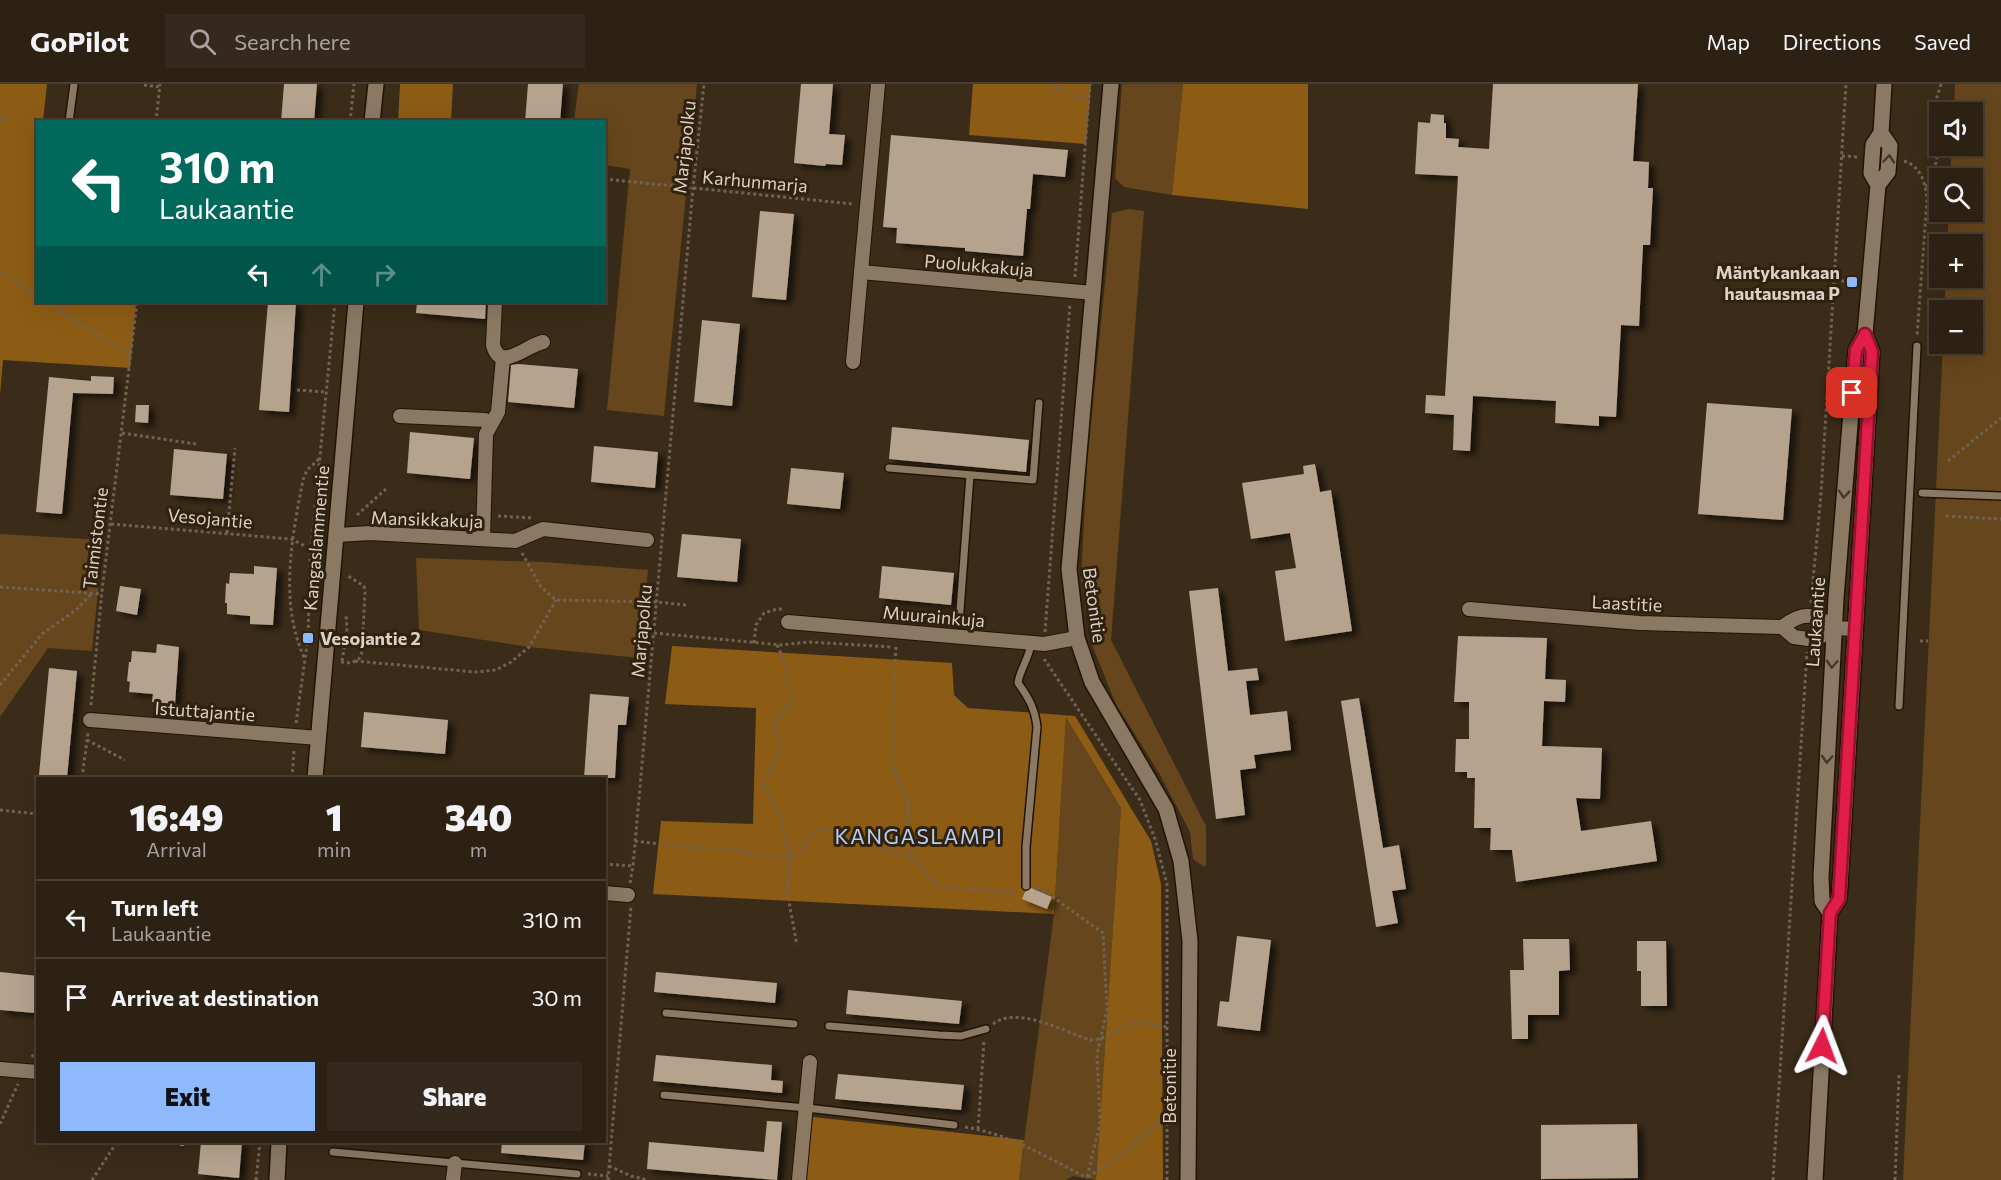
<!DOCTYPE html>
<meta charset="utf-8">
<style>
body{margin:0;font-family:Commissioner,sans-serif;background:#34291c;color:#f1f3f6;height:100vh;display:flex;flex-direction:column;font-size:22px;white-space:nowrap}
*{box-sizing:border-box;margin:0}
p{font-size:20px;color:#a6a3a0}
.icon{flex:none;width:33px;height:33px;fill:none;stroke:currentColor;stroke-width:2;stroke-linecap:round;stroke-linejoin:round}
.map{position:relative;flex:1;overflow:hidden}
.panel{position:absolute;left:36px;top:693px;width:570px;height:366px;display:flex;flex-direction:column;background:#2c2113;border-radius:0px;box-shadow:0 6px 24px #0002,0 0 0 2px #483e33}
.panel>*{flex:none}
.banner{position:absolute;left:36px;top:36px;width:570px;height:183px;border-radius:0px;box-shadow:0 6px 24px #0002,0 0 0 2px #483e33;background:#00695c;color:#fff;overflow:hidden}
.buttons{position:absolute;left:1929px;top:18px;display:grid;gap:12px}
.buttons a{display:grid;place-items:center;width:54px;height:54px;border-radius:0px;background:#2c2113;box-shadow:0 6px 24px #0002,0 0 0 2px #483e33;font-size:30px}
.pin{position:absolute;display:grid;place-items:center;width:51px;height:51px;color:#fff;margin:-26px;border-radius:12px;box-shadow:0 3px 9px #0006}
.me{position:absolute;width:66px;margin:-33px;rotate:3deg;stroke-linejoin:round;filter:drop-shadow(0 0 4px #0008)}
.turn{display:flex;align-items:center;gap:21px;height:126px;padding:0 24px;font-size:27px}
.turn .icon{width:78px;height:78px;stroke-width:2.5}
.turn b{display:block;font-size:42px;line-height:51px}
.lanes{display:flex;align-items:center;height:57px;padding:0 24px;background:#0003;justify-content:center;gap:30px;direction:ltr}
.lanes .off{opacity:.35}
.eta{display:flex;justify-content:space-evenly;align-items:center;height:102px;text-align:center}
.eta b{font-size:36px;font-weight:800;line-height:42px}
.button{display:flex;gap:12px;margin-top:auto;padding:12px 24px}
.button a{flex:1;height:69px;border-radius:0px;background:#8eb9fd;color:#111;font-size:24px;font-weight:800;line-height:69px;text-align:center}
.button a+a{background:#34291c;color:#f1f3f6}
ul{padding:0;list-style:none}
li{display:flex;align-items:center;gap:18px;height:78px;padding:0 24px;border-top:2px solid #483e33}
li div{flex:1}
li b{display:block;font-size:22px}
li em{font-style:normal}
header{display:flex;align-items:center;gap:36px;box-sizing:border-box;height:84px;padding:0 30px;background:#2c2113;border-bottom:2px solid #483e33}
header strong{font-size:28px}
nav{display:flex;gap:33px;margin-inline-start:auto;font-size:21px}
.search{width:420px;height:54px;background:#34291c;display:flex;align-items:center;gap:15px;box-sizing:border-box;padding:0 21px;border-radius:0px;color:#a6a3a0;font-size:22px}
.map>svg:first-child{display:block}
</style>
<header>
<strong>GoPilot</strong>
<div class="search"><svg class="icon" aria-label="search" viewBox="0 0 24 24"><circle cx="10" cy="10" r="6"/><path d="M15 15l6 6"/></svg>Search here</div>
<nav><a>Map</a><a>Directions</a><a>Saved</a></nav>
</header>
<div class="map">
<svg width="2001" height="1096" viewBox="0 0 2001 1096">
<defs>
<filter id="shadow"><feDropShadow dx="6" dy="4" stdDeviation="3" flood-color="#0009"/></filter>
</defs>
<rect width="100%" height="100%" fill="#3b2c19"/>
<path fill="#66461c" d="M579,0H697L664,332L607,326L630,85L605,81L604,38L574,37Z
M1122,0H1183L1172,111L1124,103L1115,94Z
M1955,0H2001V1096H1903L1943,260H1972V226H1944L1946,194H1972V160H1947L1949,128H1972V94H1950L1952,62H1972V28H1954Z
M1129,125L1144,127L1111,556L1206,742V782H1203L1193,775L1190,748L1159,689L1116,620L1092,561L1081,495L1087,379L1112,129Z
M0,450L103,456L92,567L48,564L0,633Z
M416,474L544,478L648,486L639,574L529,563L419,546Z
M1066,632L1121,724L1096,1096L1073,1092L1066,1096H1019L1054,830Z"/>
<path fill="#8d5c14" d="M0,0H47L43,37L38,38L36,104L38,105V218H136L130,284L3,276L0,311Z
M400,0H453L451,37H398Z
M973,0H1091L1086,60L969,51Z
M1183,0H1308V125L1172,111Z
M672,562L952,579L954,611L968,624L1075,632L1151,757L1161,800L1163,1096H1096L1121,724L1066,633L1054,830L653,810L661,737L753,740L756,624L665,620Z
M813,1033L1024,1056L1019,1096H806Z"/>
<path fill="#b6a38d" filter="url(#shadow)" d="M284,0H317L314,38H281Z
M528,0H563L560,38H525Z
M801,0H833L829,50L845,51L842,81L826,80L825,82L794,79Z
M1493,0H1638L1633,77L1649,78L1648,104H1653L1650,161H1643L1639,242L1621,241L1616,333L1599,332V342L1555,339L1556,317L1473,312L1470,367L1453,366L1454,331L1425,329L1426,311L1445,312L1458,92L1415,90L1418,38L1430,39L1431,30L1444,31V39H1446V54L1459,55L1458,63L1489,65Z
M891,51L1068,66L1065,93L1033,90L1030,125H1027L1023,172L965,167V164L896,159L897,144L883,143Z
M760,127L794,130L786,216L752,213Z
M268,218H296L289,328L259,326Z
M417,218H486L485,235L416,229Z
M702,236L740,240L732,322L694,318Z
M518,280L578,285L574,324L508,318L511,281Z
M91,292L114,293L113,310L73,309L62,430L36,428L49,293L91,297Z
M1707,319L1792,325L1783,436L1698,430Z
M136,321H149L148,339L135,338Z
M892,343L1029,356L1026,388L889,375Z
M410,348L474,354L470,395L407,389Z
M594,362L658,368L655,404L591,398Z
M174,365L227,370L223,415L170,411Z
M1315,380L1320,408L1331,406L1352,547L1285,557L1275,487L1296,484L1290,449L1251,455L1242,399L1304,390L1303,382Z
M791,384L844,389L840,425L787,420Z
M682,450L741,455L737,498L677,493Z
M254,482L277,484L273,541L250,540V532L227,530V519H225L226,499L229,500L230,489L254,490Z
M882,482L954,489L951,521L879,514Z
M120,502L141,505L137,531L116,527Z
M1218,504L1228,587L1257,584L1259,596L1246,597L1250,631L1287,627L1291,666L1254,671L1256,684L1240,686L1245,731L1216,735L1189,507Z
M1458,552L1547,554L1545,595L1566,596L1565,618L1544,617L1542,662L1602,664L1600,715L1576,714L1581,747L1651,737L1657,777L1516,798L1512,766H1490L1491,744H1474L1475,694H1467V688H1455L1456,655H1469V618H1454Z
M157,560L179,563L175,620L152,618L153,610L129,608L130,598L127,597L129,578H131L132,567L156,569Z
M49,584L77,587L67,694L39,691Z
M590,610L629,613L626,641H618L615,694H584Z
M1359,614L1383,764L1399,761L1406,805L1392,807L1398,839L1376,843L1341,617Z
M364,628L448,636L445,670L361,663Z
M1031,804L1052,813L1047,825L1022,815L1025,808Z
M1237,852L1271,856L1260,947L1217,942L1220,917L1229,918Z
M1523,855H1569L1570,886L1559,887V931H1528V955H1512L1510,886H1524Z
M1637,857H1666L1667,922H1641V887H1637Z
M0,888L38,892L35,929L0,926Z
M656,888L777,899L775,919L654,908Z
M848,906L962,917L959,940L846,930Z
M656,971L772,981L771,996L783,997L782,1009L653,997Z
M838,990L964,1001L961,1026L835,1015Z
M767,1037L782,1038L777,1096L647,1085L649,1058L764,1068Z
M1637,1040L1638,1094L1541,1095V1041Z
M201,1058H242L239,1094L198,1090Z
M502,1058H585L583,1076L501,1069Z"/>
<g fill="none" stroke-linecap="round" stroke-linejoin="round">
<g stroke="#221403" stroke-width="10">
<path id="service" d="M69,38L74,0
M889,384L1033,396L1039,319
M1922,409L2001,412
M959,540L970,391
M1899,622L1917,262
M1026,802V763L1037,643C1035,625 1029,614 1018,599C1020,584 1030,574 1031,558
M666,929L794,940
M829,942L939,951L961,952L986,945
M664,1011L807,1024L954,1041
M182,1059V1058
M333,1068L577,1090"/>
</g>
<g stroke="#221403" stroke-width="16">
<path id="minor" d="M878,0L861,188L1093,209
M495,218L493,261C500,289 527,261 543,258
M853,278L861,188
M400,332L485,336L492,339
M337,451L370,449L515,457L543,445L647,456
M483,455L486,350L498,328L503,274
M1469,525L1640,539L1782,543C1804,527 1814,529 1835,544
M788,538L1044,560L1077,554
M1782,543L1794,553L1808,555L1820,553L1835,544L1855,545
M90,636L319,654
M604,809L628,811
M0,985L38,988
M453,1096L455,1079
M799,1096L810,978"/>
</g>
<g stroke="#221403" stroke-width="18">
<path id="tertiary" d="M1111,0L1069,485L1077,554L1092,598L1166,725L1181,777L1190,857L1188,1096
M372,38L376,0
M315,694L356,218
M277,1096L279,1058"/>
</g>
<g stroke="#221403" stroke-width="18">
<path id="secondary" d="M1878,101L1871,89L1873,61L1881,49L1884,0
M1830,829L1822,817L1821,793L1836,514L1856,266L1865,250L1878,101L1888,88L1890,62L1881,49
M1815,1096L1830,829L1839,815L1841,786L1872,268L1865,250"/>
</g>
<path stroke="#716353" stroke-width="3" stroke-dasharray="3 3" stroke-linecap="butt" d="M1049,0L1088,18
M1941,0L1937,13L1943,28
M144,1L160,3
M0,35L11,32
M156,38L160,0
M350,38L354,0
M1842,72L1859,73
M1904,77C1921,82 1926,100 1927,116L1917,252
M604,95L853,120
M1926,103L1935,84L1940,55
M1927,116L1940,117
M0,187L38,212
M1075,193L1090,0
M1835,196L1852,198
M46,218L131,272
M297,306L326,308
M122,349L196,360
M1948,377L2001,334
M357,431L386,405
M498,432L531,434
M1946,432L2001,435
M111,440L291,455L305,462
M227,449L235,364
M522,469L541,503L556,516L657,518L686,521
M0,503L102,510
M1811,519L1821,410L1846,0
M1045,548L1070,219
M654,549L781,561L808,558L892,563
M1920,557H1928
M754,559L756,541L764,529L777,525H783
M777,561L784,576L792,617L775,638L780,664L764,700L780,732L790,772L787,807L797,861
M896,563L893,617V684L908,719L907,742L911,769L926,791L940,803L1010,808L1015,806
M304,573C279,518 292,453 303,396L307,386L320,374
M1044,575L1140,716L1155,755L1167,800V1096
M342,577L347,548L346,530
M355,577L475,588L496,586L511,578L529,563L556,516
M341,578L351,579L359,575L362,568L365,508L364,502L348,492
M0,601L42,550L76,526L92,509
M91,621L102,507L137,218
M296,639L308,554L310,475L335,218
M87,656L125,676
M82,694L88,649
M292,694L294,666
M0,726L38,730
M635,757L683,763L734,765L769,774L799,770L815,747L823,744L841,754L867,760L914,775
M604,780L633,782
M630,799L633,782L693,104L704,0
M1036,805L1046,808L1103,849L1107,926L1097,971L1100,1038L1087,1094
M993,940C1017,921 1065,948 1090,956L1100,955L1134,938L1167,943
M32,973L38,961
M0,1040L18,1000
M965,1043C1009,1050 1047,1073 1087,1094
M978,1045L984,957
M609,1082L631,1092L648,1096
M588,1090L608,1092
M1088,1093L1129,1065L1167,1030
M92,1096L117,1058
M256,1096L260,1058
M608,1096L631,822
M1773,1096L1807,568
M1895,1096L1899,991"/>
<use href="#service" stroke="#8b7964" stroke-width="7"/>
<use href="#minor" stroke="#8b7964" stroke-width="14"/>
<use href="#tertiary" stroke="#8b7964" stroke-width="15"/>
<use href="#secondary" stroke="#8b7964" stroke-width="15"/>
</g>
<defs><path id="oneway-chevron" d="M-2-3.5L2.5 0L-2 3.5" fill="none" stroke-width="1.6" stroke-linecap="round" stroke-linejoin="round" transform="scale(1.5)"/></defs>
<g stroke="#483824">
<use href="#oneway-chevron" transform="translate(1889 75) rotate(-85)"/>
<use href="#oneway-chevron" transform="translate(1844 410) rotate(94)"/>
<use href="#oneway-chevron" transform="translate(1832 580) rotate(93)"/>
<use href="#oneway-chevron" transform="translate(1827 675) rotate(93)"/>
</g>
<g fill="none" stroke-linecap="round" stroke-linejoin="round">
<g stroke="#92132f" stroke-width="15">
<path id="route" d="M1822,962L1830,829L1839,815L1872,268L1865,250L1856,266L1852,309"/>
</g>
<use href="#route" stroke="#e11d48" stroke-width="10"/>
</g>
<g fill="#8eb9fd" stroke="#31220f" stroke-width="2">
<rect x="1846" y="192" width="12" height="12" rx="3"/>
<rect x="302" y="548" width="12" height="12" rx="3"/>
</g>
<g text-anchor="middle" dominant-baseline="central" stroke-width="6" stroke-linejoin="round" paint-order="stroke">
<g font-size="18" fill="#dcd1c6" stroke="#31220f">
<text transform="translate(684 63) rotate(-84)">Marjapolku</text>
<text transform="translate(755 97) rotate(5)">Karhunmarja</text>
<text transform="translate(979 181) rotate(5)">Puolukkakuja</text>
<text transform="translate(210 434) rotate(5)">Vesojantie</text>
<text transform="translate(427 435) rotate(2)">Mansikkakuja</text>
<text transform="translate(95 454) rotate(-83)">Taimistontie</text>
<text transform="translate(316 454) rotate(-85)">Kangaslammentie</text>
<text transform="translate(1627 519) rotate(3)">Laastitie</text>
<text transform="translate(1095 521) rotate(82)">Betonitie</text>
<text transform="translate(934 532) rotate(5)">Muurainkuja</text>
<text transform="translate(1815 538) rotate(-86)">Laukaantie</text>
<text transform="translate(641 547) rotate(-85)">Marjapolku</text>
<text transform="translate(205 627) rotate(4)">Istuttajantie</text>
<text transform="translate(1169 1002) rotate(-90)">Betonitie</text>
</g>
<g font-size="18" font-weight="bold" fill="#dcd1c6" stroke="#31220f" text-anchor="end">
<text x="1840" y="188">Mäntykankaan<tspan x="1840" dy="21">hautausmaa P</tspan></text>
<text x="320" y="554" text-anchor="start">Vesojantie 2</text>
</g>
<g font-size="21" letter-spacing="1.5" fill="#b6cef4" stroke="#31220f">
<text x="919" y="751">KANGASLAMPI</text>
</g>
</g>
</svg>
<div class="buttons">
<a><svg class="icon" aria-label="sound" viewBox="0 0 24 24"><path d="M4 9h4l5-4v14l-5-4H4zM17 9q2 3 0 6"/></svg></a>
<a><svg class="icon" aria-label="search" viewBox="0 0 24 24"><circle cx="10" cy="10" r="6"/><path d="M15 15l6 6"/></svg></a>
<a>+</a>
<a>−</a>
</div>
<div class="pin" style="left:1852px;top:309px;background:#d93025"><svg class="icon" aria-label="arrive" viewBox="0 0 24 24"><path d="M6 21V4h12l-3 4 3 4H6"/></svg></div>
<svg class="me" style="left:1822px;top:962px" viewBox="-20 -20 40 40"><path d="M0-17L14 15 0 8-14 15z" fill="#e11d48" stroke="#fff" stroke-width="4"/></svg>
<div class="banner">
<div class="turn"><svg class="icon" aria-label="left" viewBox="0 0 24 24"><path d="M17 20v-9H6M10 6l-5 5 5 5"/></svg><div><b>310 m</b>Laukaantie</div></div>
<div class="lanes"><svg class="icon" aria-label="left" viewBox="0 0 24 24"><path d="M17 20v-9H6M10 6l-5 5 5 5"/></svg><svg class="icon off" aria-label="ahead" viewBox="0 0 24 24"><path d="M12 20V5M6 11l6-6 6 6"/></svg><svg class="icon off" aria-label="right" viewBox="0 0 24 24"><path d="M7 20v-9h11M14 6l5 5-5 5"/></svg></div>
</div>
<section class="panel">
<div class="eta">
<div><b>16:49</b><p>Arrival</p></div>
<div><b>1</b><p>min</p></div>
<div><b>340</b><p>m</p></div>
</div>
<ul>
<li><svg class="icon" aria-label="left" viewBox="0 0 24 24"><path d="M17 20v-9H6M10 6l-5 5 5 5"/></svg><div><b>Turn left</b><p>Laukaantie</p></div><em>310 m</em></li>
<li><svg class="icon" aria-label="arrive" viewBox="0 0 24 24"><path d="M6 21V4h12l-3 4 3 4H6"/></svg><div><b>Arrive at destination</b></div><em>30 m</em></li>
</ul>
<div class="button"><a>Exit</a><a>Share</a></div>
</section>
</div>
